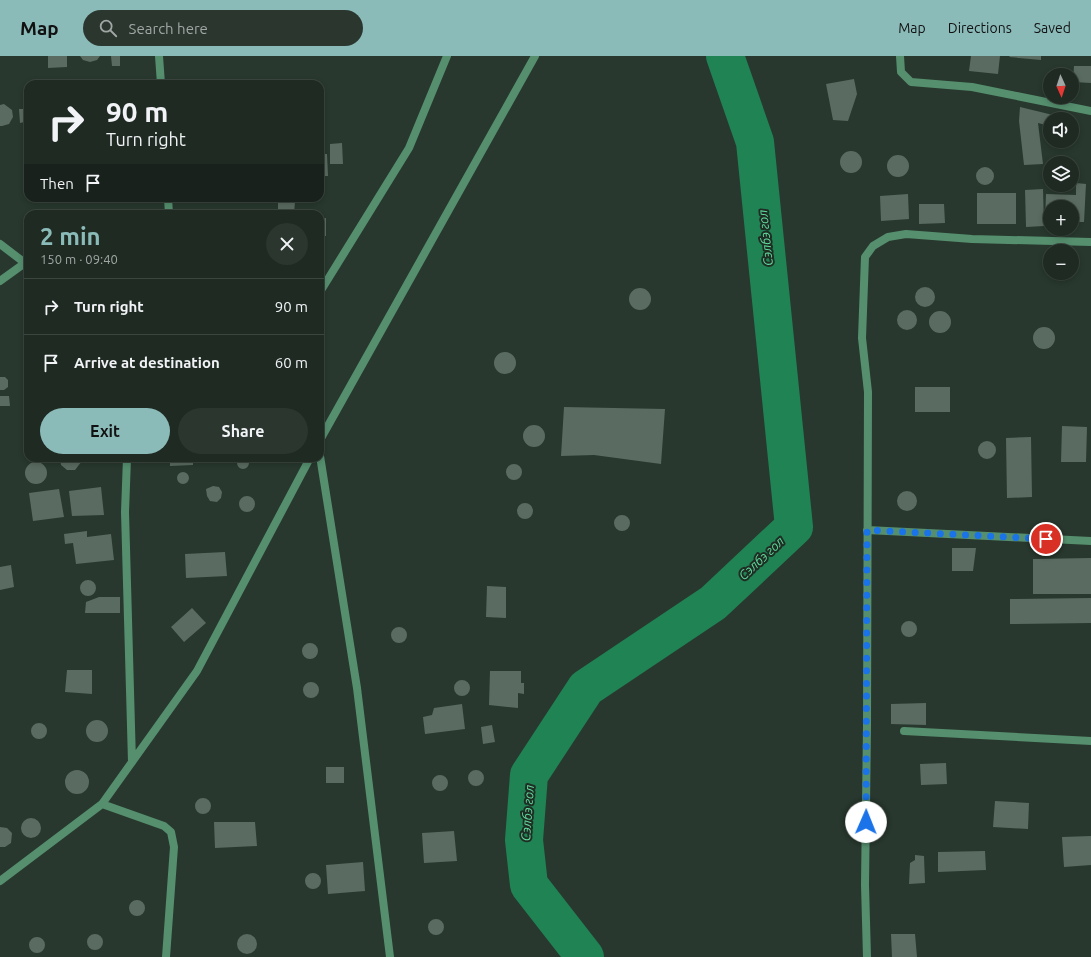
<!DOCTYPE html>
<meta charset="utf-8">
<style>
body{margin:0;font-family:Ubuntu,sans-serif;background:#2b362f;color:#f1f3f6;height:100vh;display:flex;flex-direction:column;font-size:15px;white-space:nowrap}
*{box-sizing:border-box;margin:0}
p{font-size:13px;color:#a1a7a5}
.icon{flex:none;width:22px;height:22px;fill:none;stroke:currentColor;stroke-width:2;stroke-linecap:round;stroke-linejoin:round}
.map{position:relative;flex:1;overflow:hidden}
.side{position:absolute;left:24px;top:154px;width:300px;height:252px;display:flex;flex-direction:column;background:#1e2a22;border-radius:12px;box-shadow:0 2px 6px #0003,0 0 0 1px #3c4640}
.side>*{flex:none}
.top-card{position:absolute;left:24px;top:24px;width:300px;height:122px;border-radius:12px;box-shadow:0 2px 6px #0003,0 0 0 1px #3c4640;background:#1e2a22;color:#f1f3f6;overflow:hidden}
.needle{width:26px;rotate:177deg}
.controls{position:absolute;left:1043px;top:12px;display:grid;gap:8px}
.controls a{display:grid;place-items:center;width:36px;height:36px;border-radius:50%;background:#1e2a22;box-shadow:0 2px 6px #0003,0 0 0 1px #3c4640;font-size:20px}
.pin{position:absolute;display:grid;place-items:center;width:34px;height:34px;color:#fff;margin:-17px;border:2px solid #fff;border-radius:50%;box-shadow:0 1px 4px #0007}
.me{position:absolute;width:44px;margin:-22px;rotate:1deg;stroke-linejoin:round;filter:drop-shadow(0 0 3px #0008)}
.turn{display:flex;align-items:center;gap:14px;height:84px;padding:0 16px;font-size:18px}
.turn .icon{width:52px;height:52px;stroke-width:2.5}
.turn b{display:block;font-size:28px;line-height:34px}
.then{display:flex;align-items:center;height:38px;padding:0 16px;background:#0003;gap:8px;font-size:15px}
.round{display:grid;place-items:center;flex:none;width:42px;height:42px;border-radius:21px;background:#2b362f}
.overview{display:flex;align-items:center;justify-content:space-between;height:68px;padding:0 16px}
h1{font-size:24px;font-weight:700;line-height:30px;color:#8bbbb9}
.cta{display:flex;gap:8px;margin-top:auto;padding:8px 16px}
.cta a{flex:1;height:46px;border-radius:24px;background:#8bbbb9;color:#111;font-size:16px;font-weight:700;line-height:46px;text-align:center}
.cta a+a{background:#2b362f;color:#f1f3f6}
ul{padding:0;list-style:none}
li{display:flex;align-items:center;gap:12px;height:56px;padding:0 16px;border-top:1px solid #3c4640}
li div{flex:1}
li b{display:block;font-size:15px}
li em{font-style:normal}
header{display:flex;align-items:center;gap:24px;box-sizing:border-box;height:56px;padding:0 20px;background:#8bbbb9;color:#111}
header strong{font-size:19px}
nav{display:flex;gap:22px;margin-inline-start:auto;font-size:14px}
.search{width:280px;height:36px;background:#2b362f;display:flex;align-items:center;gap:10px;box-sizing:border-box;padding:0 14px;border-radius:22px;color:#a1a7a5;font-size:15px}
.map>svg:first-child{display:block}
</style>
<header>
<strong>Map</strong>
<div class="search"><svg class="icon" aria-label="search" viewBox="0 0 24 24"><circle cx="10" cy="10" r="6"/><path d="M15 15l6 6"/></svg>Search here</div>
<nav><a>Map</a><a>Directions</a><a>Saved</a></nav>
</header>
<div class="map">
<svg width="1091" height="901" viewBox="0 0 1091 901">
<rect width="100%" height="100%" fill="#28382e"/>
<g fill="none" stroke-linecap="round" stroke-linejoin="round">
<path stroke="#208354" stroke-width="38" d="M585,901L529,829L524,784L529,719L586,632L713,547L794,471L755,86L725,0"/>
</g>
<path fill="#5a6b61" d="M48,0H67V11L48,12Z
M80,0H100L97,4L90,6L83,4Z
M111,0H120V10H112Z
M971,0H1000L998,18L969,15Z
M1010,0H1041V4L1009,1Z
M1074,10H1091V27L1073,26Z
M311,23L318,28H301L305,24Z
M854,23L857,38L848,65L833,64L826,28Z
M4,48L12,54L13,61L9,68L2,70H0V49Z
M1020,51L1053,59V63H1050V70L1038,67L1043,108L1024,109L1019,65Z
M19,53H28V65L20,67Z
M342,87L343,108H330V88Z
M840 106a11 11 0 1 1 22 0a11 11 0 1 1-22 0Z
M320,98H327L328,120H320Z
M887 110a11 11 0 1 1 22 0a11 11 0 1 1-22 0Z
M976 120a9 9 0 1 1 18 0a9 9 0 1 1-18 0Z
M1076,127L1086,128L1084,166H1072V151H1050V165L1045,164L1046,138L1076,139Z
M1043,133L1044,170L1026,171L1025,134Z
M977,137H1016V168H977Z
M908,138L909,163L881,165L880,140Z
M278,146H295L294,157L278,156Z
M919,148H944L945,167L919,168Z
M326,162V180H320V163Z
M915 241a10 10 0 1 1 20 0a10 10 0 1 1-20 0Z
M629 243a11 11 0 1 1 22 0a11 11 0 1 1-22 0Z
M897 264a10 10 0 1 1 20 0a10 10 0 1 1-20 0Z
M929 266a11 11 0 1 1 22 0a11 11 0 1 1-22 0Z
M1033 282a11 11 0 1 1 22 0a11 11 0 1 1-22 0Z
M494 307a11 11 0 1 1 22 0a11 11 0 1 1-22 0Z
M0,321H5L8,324V331L4,334H0Z
M915,331H950V356H915Z
M0,340H9L10,350H0Z
M564,351L665,353L661,408L594,399L561,400Z
M523 380a11 11 0 1 1 22 0a11 11 0 1 1-22 0Z
M1062,370L1087,371L1086,406H1061Z
M1031,381L1032,441L1007,442L1006,382Z
M978 394a9 9 0 1 1 18 0a9 9 0 1 1-18 0Z
M237 407a6 6 0 1 1 12 0a6 6 0 1 1-12 0Z
M60,402H82V405L75,414H67L61,409Z
M170,402H193V409L170,410Z
M25 417a11 11 0 1 1 22 0a11 11 0 1 1-22 0Z
M506 416a8 8 0 1 1 16 0a8 8 0 1 1-16 0Z
M177 422a6 6 0 1 1 12 0a6 6 0 1 1-12 0Z
M213,430L219,431L222,436L221,442L217,446L210,445L207,440L206,433Z
M101,431L104,459L72,460L69,435Z
M59,433L64,461L33,465L29,437Z
M897 445a10 10 0 1 1 20 0a10 10 0 1 1-20 0Z
M239 448a8 8 0 1 1 16 0a8 8 0 1 1-16 0Z
M517 455a8 8 0 1 1 16 0a8 8 0 1 1-16 0Z
M614 467a8 8 0 1 1 16 0a8 8 0 1 1-16 0Z
M87,475V481L111,478L114,504L76,508L73,487L65,488L64,478Z
M952,492H976L973,515H952Z
M225,496L227,520L186,522L185,498Z
M1091,502V538H1033V503Z
M11,509L14,531L0,534V511Z
M80 532a8 8 0 1 1 16 0a8 8 0 1 1-16 0Z
M487,530L506,531V562L486,561Z
M99,541H120V557H85L86,546Z
M1091,542V567L1010,568V543Z
M192,552L206,567L184,586L171,571Z
M901 573a8 8 0 1 1 16 0a8 8 0 1 1-16 0Z
M391 579a8 8 0 1 1 16 0a8 8 0 1 1-16 0Z
M302 595a8 8 0 1 1 16 0a8 8 0 1 1-16 0Z
M67,614H92V638L65,636Z
M490,615H521V627H524V638L518,637V652L489,649Z
M454 632a8 8 0 1 1 16 0a8 8 0 1 1-16 0Z
M303 634a8 8 0 1 1 16 0a8 8 0 1 1-16 0Z
M926,647V669L891,668V648Z
M462,648L465,673L425,678L423,661L432,659L434,652Z
M86 675a11 11 0 1 1 22 0a11 11 0 1 1-22 0Z
M31 675a8 8 0 1 1 16 0a8 8 0 1 1-16 0Z
M492,669L495,686L483,688L481,671Z
M946,707L947,728L921,729L920,708Z
M326,711H344V727H326Z
M65 726a12 12 0 1 1 24 0a12 12 0 1 1-24 0Z
M468 722a8 8 0 1 1 16 0a8 8 0 1 1-16 0Z
M432 727a8 8 0 1 1 16 0a8 8 0 1 1-16 0Z
M195 750a8 8 0 1 1 16 0a8 8 0 1 1-16 0Z
M995,745L1029,747L1028,773L993,771Z
M21 772a10 10 0 1 1 20 0a10 10 0 1 1-20 0Z
M214,766H255L257,790L215,792Z
M0,771L7,772L12,777L11,787L5,791H0Z
M454,775L457,805L424,807L422,777Z
M1091,780V809L1064,811L1062,781Z
M985,795L986,814L938,816V796Z
M915,799L924,800L925,827L909,828L910,807L915,804Z
M363,806L365,835L328,838L326,809Z
M305 825a8 8 0 1 1 16 0a8 8 0 1 1-16 0Z
M129 852a8 8 0 1 1 16 0a8 8 0 1 1-16 0Z
M428 871a8 8 0 1 1 16 0a8 8 0 1 1-16 0Z
M891,878H915L917,901H892Z
M87 886a8 8 0 1 1 16 0a8 8 0 1 1-16 0Z
M237 888a10 10 0 1 1 20 0a10 10 0 1 1-20 0Z
M29 889a8 8 0 1 1 16 0a8 8 0 1 1-16 0Z"/>
<g fill="none" stroke-linecap="round" stroke-linejoin="round">
<path stroke="#558f6e" stroke-width="8" d="M159,0L161,28
M900,0L901,16L911,26L972,31L1091,55
M168,142L169,158
M0,188L25,207
M0,225L25,207L28,208
M320,236L409,92L447,0
M320,384L535,0
M320,400L357,632L390,901
M127,402L125,456L132,706
M867,474L1091,485
M904,675L1091,685
M102,748L164,770L171,776L174,791L166,901
M0,825L102,748L197,615L310,402
M867,901L865,829L867,670L868,336L862,282L865,201L873,190L888,181L906,178L972,183L1091,186"/>
</g>
<g fill="none" stroke-linecap="round" stroke-linejoin="round">
<path stroke="#1a73e8" stroke-width="7" stroke-dasharray="0 12.6" d="M866,766L867,474L1046,483"/>
</g>
<g text-anchor="middle" dominant-baseline="central" stroke-width="4" stroke-linejoin="round" paint-order="stroke">
<g font-size="13" font-style="italic" fill="#60dc9b" stroke="#1f2e25">
<text transform="translate(765 182) rotate(-96)">Сэлбэ гол</text>
<text transform="translate(761 502) rotate(-43)">Сэлбэ гол</text>
<text transform="translate(527 757) rotate(-86)">Сэлбэ гол</text>
</g>
</g>
</svg>
<div class="controls">
<a><svg class="needle" viewBox="-14 -14 28 28"><path d="M0-13l5 13h-10z" fill="#e53935"/><path d="M0 13l5-13h-10z" fill="#a1a7a5"/></svg></a>
<a><svg class="icon" aria-label="sound" viewBox="0 0 24 24"><path d="M4 9h4l5-4v14l-5-4H4zM17 9q2 3 0 6"/></svg></a>
<a><svg class="icon" aria-label="layers" viewBox="0 0 24 24"><path d="M12 4l9 5-9 5-9-5zM3 14l9 5 9-5"/></svg></a>
<a>+</a>
<a>−</a>
</div>
<div class="pin" style="left:1046px;top:483px;background:#d93025"><svg class="icon" aria-label="arrive" viewBox="0 0 24 24"><path d="M6 21V4h12l-3 4 3 4H6"/></svg></div>
<svg class="me" style="left:866px;top:766px" viewBox="-20 -20 40 40"><circle r="19" fill="#fff"/><path d="M0-13L10 11 0 6-10 11z" fill="#1a73e8"/></svg>
<div class="top-card">
<div class="turn"><svg class="icon" aria-label="right" viewBox="0 0 24 24"><path d="M7 20v-9h11M14 6l5 5-5 5"/></svg><div><b>90 m</b>Turn right</div></div>
<div class="then">Then<svg class="icon" aria-label="arrive" viewBox="0 0 24 24"><path d="M6 21V4h12l-3 4 3 4H6"/></svg></div>
</div>
<section class="side">
<div class="overview"><div><h1>2 min</h1><p>150 m · 09:40</p></div><a class="round"><svg class="icon" aria-label="close" viewBox="0 0 24 24"><path d="M6 6l12 12M18 6L6 18"/></svg></a></div>
<ul>
<li><svg class="icon" aria-label="right" viewBox="0 0 24 24"><path d="M7 20v-9h11M14 6l5 5-5 5"/></svg><div><b>Turn right</b></div><em>90 m</em></li>
<li><svg class="icon" aria-label="arrive" viewBox="0 0 24 24"><path d="M6 21V4h12l-3 4 3 4H6"/></svg><div><b>Arrive at destination</b></div><em>60 m</em></li>
</ul>
<div class="cta"><a>Exit</a><a>Share</a></div>
</section>
</div>
